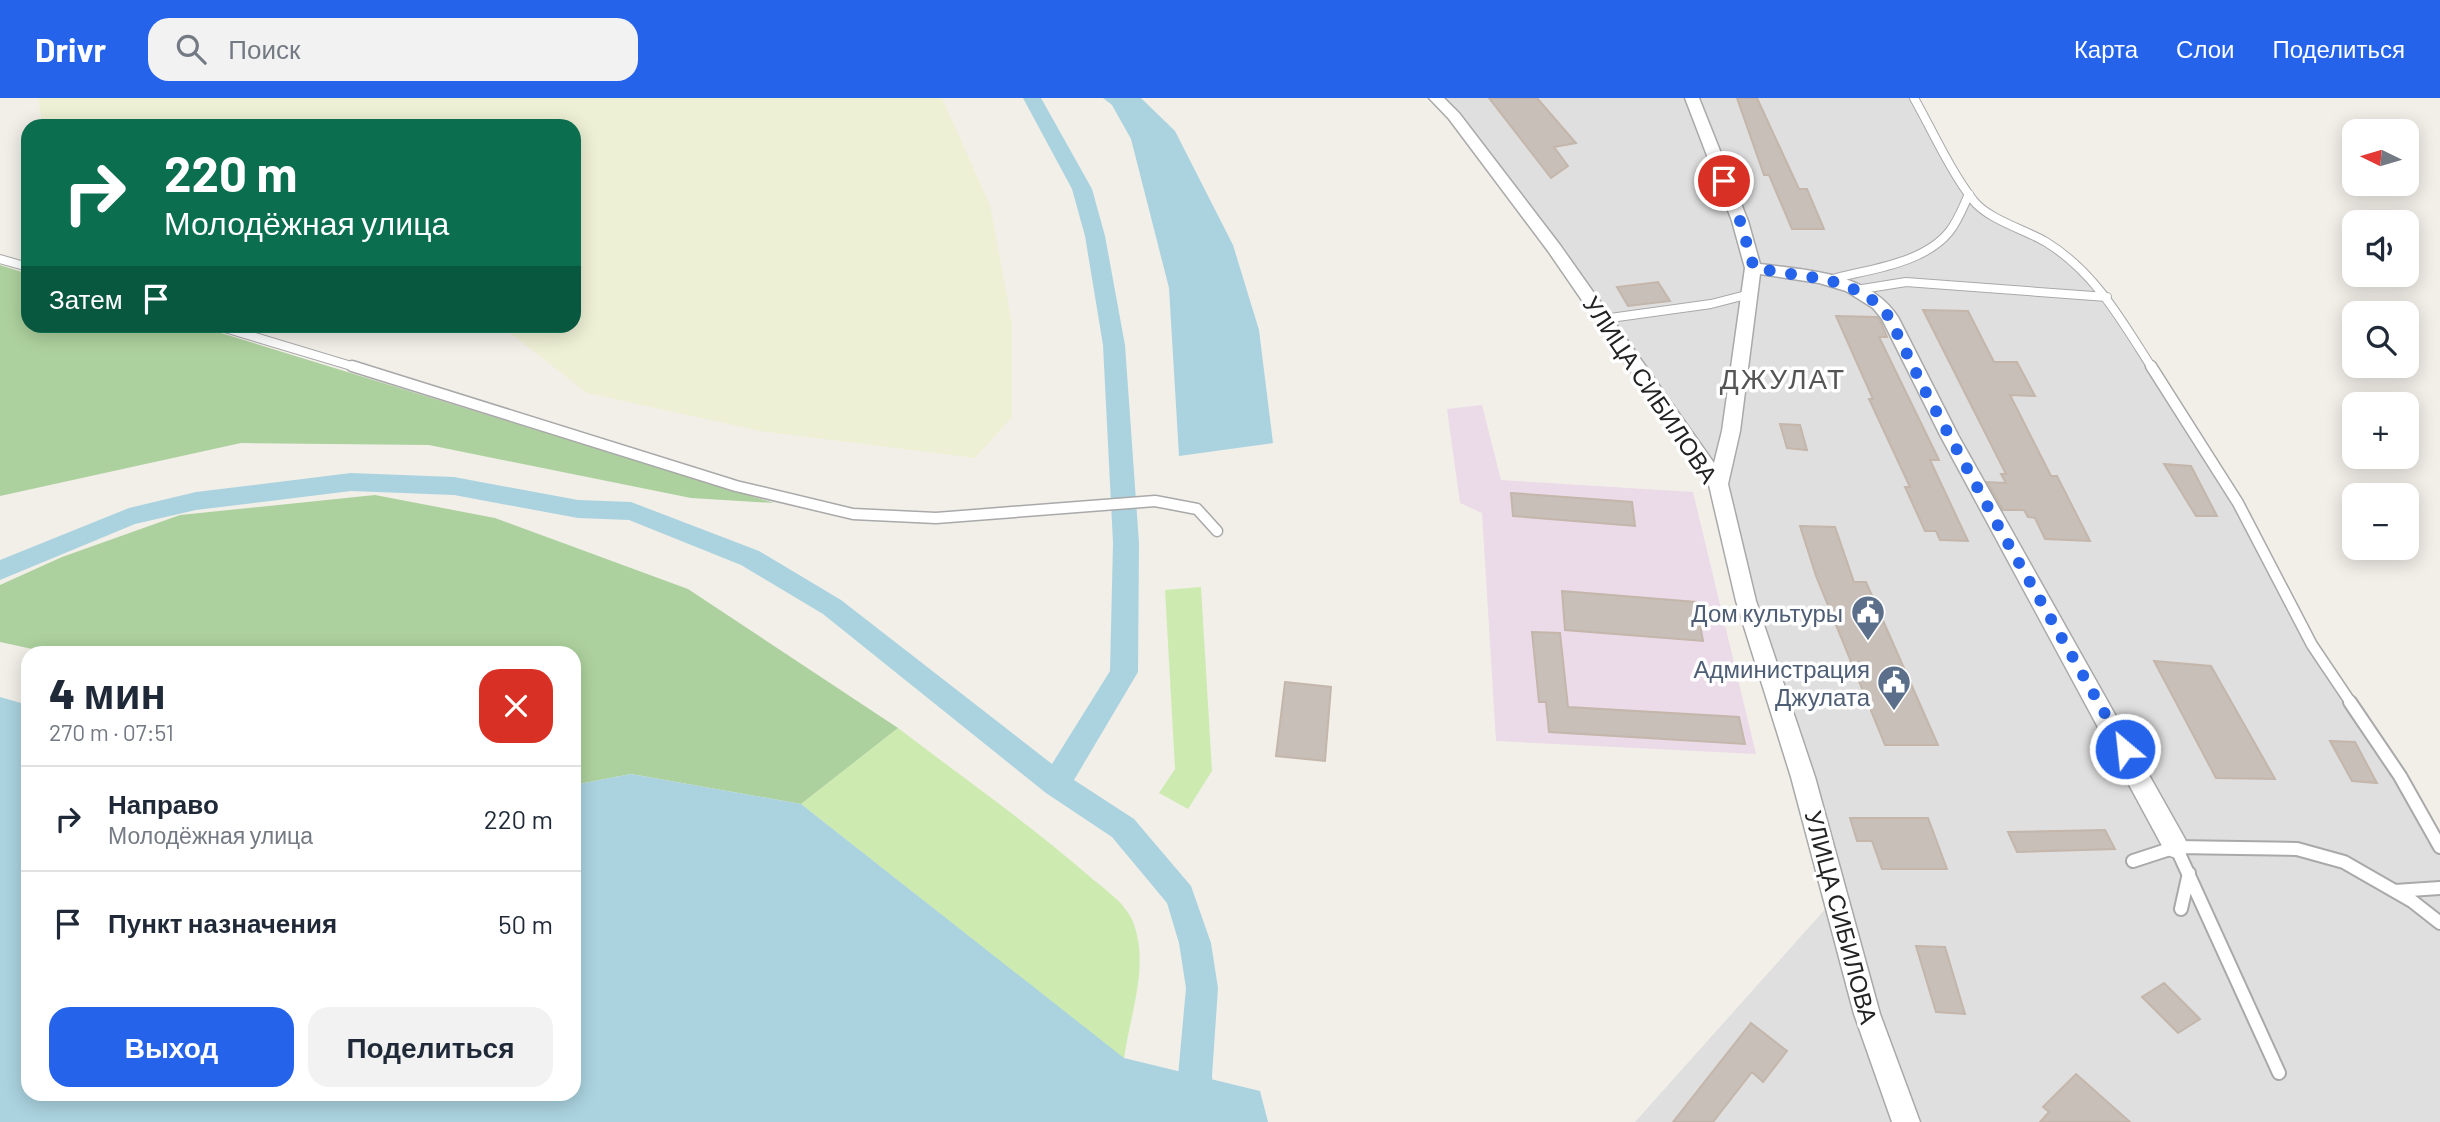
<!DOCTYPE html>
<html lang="ru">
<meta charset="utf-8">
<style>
body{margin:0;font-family:Barlow,sans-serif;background:#f2f2f3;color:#1f2937;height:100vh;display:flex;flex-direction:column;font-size:26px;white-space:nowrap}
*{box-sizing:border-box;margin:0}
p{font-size:23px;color:#747a83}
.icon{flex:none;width:38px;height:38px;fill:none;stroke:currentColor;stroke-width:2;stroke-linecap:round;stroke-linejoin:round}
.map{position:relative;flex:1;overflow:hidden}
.side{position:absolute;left:21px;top:548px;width:560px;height:455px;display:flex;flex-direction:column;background:#fff;border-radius:21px;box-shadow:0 4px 18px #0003}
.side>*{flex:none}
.guide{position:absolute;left:21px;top:21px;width:560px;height:214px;border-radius:21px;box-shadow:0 4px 18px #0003;background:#0b6e4f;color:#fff;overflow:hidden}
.needle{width:46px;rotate:275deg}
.controls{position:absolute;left:2342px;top:21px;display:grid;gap:14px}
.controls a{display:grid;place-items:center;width:77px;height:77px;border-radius:14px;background:#fff;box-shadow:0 4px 18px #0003;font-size:35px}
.pin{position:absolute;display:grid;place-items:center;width:60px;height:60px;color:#fff;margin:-30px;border:4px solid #fff;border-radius:50%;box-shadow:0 2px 7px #0007}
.me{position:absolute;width:77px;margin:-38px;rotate:332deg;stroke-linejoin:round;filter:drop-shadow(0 0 5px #0008)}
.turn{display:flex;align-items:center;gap:24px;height:147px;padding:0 28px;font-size:32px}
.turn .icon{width:91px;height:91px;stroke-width:2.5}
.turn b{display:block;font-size:49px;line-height:60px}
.then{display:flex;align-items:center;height:66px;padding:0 28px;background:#0003;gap:14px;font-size:26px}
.round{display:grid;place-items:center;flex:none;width:74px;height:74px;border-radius:21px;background:#f2f2f3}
.summary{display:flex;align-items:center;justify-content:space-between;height:119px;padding:0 28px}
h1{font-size:42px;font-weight:800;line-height:52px}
.cta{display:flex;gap:14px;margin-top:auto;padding:14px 28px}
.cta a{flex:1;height:80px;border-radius:21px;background:#2563eb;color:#fff;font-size:28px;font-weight:800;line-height:80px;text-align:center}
.cta a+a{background:#f2f2f3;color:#1f2937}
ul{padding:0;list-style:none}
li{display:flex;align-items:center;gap:21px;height:105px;padding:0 28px;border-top:2px solid #e0e1e3}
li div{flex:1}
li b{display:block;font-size:26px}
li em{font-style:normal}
header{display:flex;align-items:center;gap:42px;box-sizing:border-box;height:98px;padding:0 35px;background:#2563eb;color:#fff}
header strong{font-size:33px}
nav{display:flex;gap:38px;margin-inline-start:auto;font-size:24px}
.search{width:490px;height:63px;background:#f2f2f3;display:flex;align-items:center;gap:18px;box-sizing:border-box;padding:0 24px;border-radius:21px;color:#747a83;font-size:26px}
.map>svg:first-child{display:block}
</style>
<header>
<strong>Drivr</strong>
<div class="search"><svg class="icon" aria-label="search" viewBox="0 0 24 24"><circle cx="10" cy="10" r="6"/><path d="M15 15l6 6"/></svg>Поиск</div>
<nav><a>Карта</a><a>Слои</a><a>Поделиться</a></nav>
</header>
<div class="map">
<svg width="2440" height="1024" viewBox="0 0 2440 1024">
<rect width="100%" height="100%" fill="#f2efe9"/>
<path fill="#e0dfdf" d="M1436,0H1914L1974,104L2046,144L2107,199L2238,405L2312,547L2440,749V1024H1635L1836,799L1718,386Z"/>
<path fill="#ebdbe8" d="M1482,307L1501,382L1693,394L1756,656L1496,643L1482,415L1460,405L1447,311Z"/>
<path fill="#eef0d5" d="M38,0H942L990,107L1012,225V319L975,360L760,333L587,295L501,228H574V28H43Z"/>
<path fill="#cdebb0" d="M1201,489L1212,673L1188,711L1159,695L1175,671L1165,492Z
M898,630C962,679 1028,725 1089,778C1104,791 1125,804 1133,824C1150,867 1130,916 1124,961L801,706Z"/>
<path fill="#add19e" d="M0,167L28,176V228H198L774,405L691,400L429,347L241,345L0,398Z
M375,397L495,420L688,491L898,630L801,706L631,676L574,687V555H51L0,544V487L62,459L180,417Z"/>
<path fill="#aad3df" d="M1103,0H1141L1175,33L1233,147L1259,232L1273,345L1179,358L1169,190L1131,41L1112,7Z
M0,599L28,607V996H574V687L631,676L801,706L1124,960L1260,993L1268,1024H0Z"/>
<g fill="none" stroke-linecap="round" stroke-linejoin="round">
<path fill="#aad3df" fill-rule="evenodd" d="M1023,0H1041L1092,91L1105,138L1125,247L1139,445L1138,574L1074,682L1134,721L1191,788L1211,845L1218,890L1212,978L1215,1024H1181L1178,978L1186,890L1179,845L1167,805L1112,739L1046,695L823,516L741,467L629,422L578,420L454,397L351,393L196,412L135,426L0,482V462L129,410L196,394L351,375L454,379L578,402L631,404L759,453L841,502L1052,666L1110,573L1113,445L1103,247L1085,138L1072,91Z"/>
</g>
<path fill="#c7bfb8" stroke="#c4b6ab" stroke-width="2" d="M1489,0H1537L1576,45L1554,49L1568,68L1551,80Z
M1737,0H1757L1799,91H1807L1824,131H1792L1769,77H1764Z
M1658,184L1670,203L1628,208L1617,189Z
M1923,212L1968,213L1994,264H2017L2035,298L2010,297L2051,378H2057L2090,443L2045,441L2035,420L2028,419L2024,412H2003L1987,384L2006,385L2001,376H2006Z
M1836,218L1877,219L1880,222L1887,239H1879L1939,362H1930L1968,443L1940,442L1936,433H1925L1905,389H1910L1869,301H1873Z
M1780,326L1800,327L1807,352L1787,350Z
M2164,366L2191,368L2217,418H2196Z
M1511,395L1632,404L1635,428L1513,418Z
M1800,428L1835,429L1854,484H1866L1938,647H1885L1816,478Z
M1562,493L1696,504L1703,543L1565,532Z
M1532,534L1560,535L1568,609L1739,619L1745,646L1549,634L1546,604H1539Z
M2154,563L2211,568L2275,681L2216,680Z
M1285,584L1331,589L1325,663L1276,658Z
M2330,643L2355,644L2377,685L2352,683Z
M1850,720H1928L1947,771H1882L1872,743H1857Z
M2105,732L2115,751L2017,754L2008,734Z
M1916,848L1945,849L1965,916L1936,914Z
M2164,885L2200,921L2178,935L2142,899Z
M1751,925L1787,953L1763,984L1752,974L1713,1024H1673Z
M2076,976L2130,1024H2040L2049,1014L2043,1009Z"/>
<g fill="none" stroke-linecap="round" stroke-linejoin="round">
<g stroke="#a9a9a9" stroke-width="10">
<path id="service-far2" d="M1914,0C1932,32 1951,74 1973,102C1987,121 2026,132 2046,144C2095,174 2122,223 2152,270
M0,161L28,169
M1829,182C1867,171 1922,167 1949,134C1958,123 1963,109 1969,96
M1856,192L1906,184L2107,199
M1603,221L1711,206L1750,196
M218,228L358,270"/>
</g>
<g stroke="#a9a9a9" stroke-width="13">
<path id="service-far1" d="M352,268L736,388L853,416L936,420L1155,403L1197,411L1217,433
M2151,268L2238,405L2312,547L2351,605"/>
</g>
<g stroke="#a9a9a9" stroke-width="16">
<path id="service" d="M2350,604L2400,678L2440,749
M2176,749L2279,975
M2133,763L2176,749L2297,751L2344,764L2412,803L2440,825
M2395,793L2440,790
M2181,811L2189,775"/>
</g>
<g stroke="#a9a9a9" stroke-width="3">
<path id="minor" d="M1429,0H1444L1459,15L1560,147L1714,365L1722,333L1745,170L1732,123L1685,0H1699L1748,123L1760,166C1809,173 1868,174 1898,219L1958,337L2185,741L2188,749L2185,757L2176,760L2167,757L1940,337L1882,221L1873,210L1846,193L1819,185L1760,176L1740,333L1728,386L1756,503L1815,679L1880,916L1920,1024H1892L1854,916L1791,679L1736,503L1709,387L1548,153L1449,21Z"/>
</g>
<use href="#service-far2" stroke="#fff" stroke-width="8"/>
<use href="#service-far1" stroke="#fff" stroke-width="10"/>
<use href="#service" stroke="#fff" stroke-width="12"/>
<use href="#minor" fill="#fff" fill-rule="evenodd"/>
</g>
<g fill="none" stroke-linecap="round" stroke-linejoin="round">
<path stroke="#2563eb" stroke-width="12" stroke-dasharray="0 21.6" d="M1724,83L1740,123L1754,170L1829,182L1856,192L1879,206L1889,219L1924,291L2002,435L2125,651"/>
</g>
<defs>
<g id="civic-pin" transform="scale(1.75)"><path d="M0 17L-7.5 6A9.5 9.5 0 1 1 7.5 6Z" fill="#5c6f8a" stroke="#fff"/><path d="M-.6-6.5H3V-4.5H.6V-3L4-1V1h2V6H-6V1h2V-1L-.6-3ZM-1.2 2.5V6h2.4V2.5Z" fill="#fff"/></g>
</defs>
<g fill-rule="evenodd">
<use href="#civic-pin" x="1868" y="514"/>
<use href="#civic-pin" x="1894" y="584"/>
</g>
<g text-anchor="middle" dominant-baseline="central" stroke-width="7" stroke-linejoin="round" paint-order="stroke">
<g font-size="24" fill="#222" stroke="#fff">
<text transform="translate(1651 291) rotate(56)">УЛИЦА СИБИЛОВА</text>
<text transform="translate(1842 819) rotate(75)">УЛИЦА СИБИЛОВА</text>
</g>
<g font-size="24" fill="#4e5e75" stroke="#fff" text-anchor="end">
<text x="1843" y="514">Дом культуры</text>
<text x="1870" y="570">Администрация<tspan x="1870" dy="28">Джулата</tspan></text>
</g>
<g font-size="28" letter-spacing="2" fill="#555" stroke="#fff">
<text x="1783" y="280">ДЖУЛАТ</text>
</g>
</g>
</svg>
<div class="controls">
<a><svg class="needle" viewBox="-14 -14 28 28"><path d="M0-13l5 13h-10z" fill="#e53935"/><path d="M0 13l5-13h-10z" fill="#747a83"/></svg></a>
<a><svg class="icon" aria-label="sound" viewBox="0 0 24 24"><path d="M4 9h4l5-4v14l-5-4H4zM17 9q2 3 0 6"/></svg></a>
<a><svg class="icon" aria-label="search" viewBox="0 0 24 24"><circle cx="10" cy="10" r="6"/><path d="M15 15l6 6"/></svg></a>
<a>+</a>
<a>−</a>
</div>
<div class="pin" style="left:1724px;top:83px;background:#d93025"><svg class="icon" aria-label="arrive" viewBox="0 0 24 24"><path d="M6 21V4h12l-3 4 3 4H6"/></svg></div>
<svg class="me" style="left:2125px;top:651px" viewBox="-20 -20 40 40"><circle r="17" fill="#2563eb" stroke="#fff" stroke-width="3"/><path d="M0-11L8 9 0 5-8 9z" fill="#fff"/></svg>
<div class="guide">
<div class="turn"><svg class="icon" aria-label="right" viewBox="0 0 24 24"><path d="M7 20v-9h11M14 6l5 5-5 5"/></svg><div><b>220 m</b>Молодёжная улица</div></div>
<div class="then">Затем<svg class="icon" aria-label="arrive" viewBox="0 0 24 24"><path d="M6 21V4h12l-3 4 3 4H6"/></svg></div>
</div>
<section class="side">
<div class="summary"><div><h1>4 мин</h1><p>270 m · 07:51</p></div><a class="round" style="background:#d93025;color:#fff"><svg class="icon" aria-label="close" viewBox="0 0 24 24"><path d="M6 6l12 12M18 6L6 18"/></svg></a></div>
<ul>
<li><svg class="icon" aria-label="right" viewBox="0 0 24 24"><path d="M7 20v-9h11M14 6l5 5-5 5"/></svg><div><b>Направо</b><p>Молодёжная улица</p></div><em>220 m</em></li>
<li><svg class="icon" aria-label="arrive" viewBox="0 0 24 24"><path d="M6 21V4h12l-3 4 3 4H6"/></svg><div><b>Пункт назначения</b></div><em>50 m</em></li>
</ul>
<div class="cta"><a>Выход</a><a>Поделиться</a></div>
</section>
</div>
